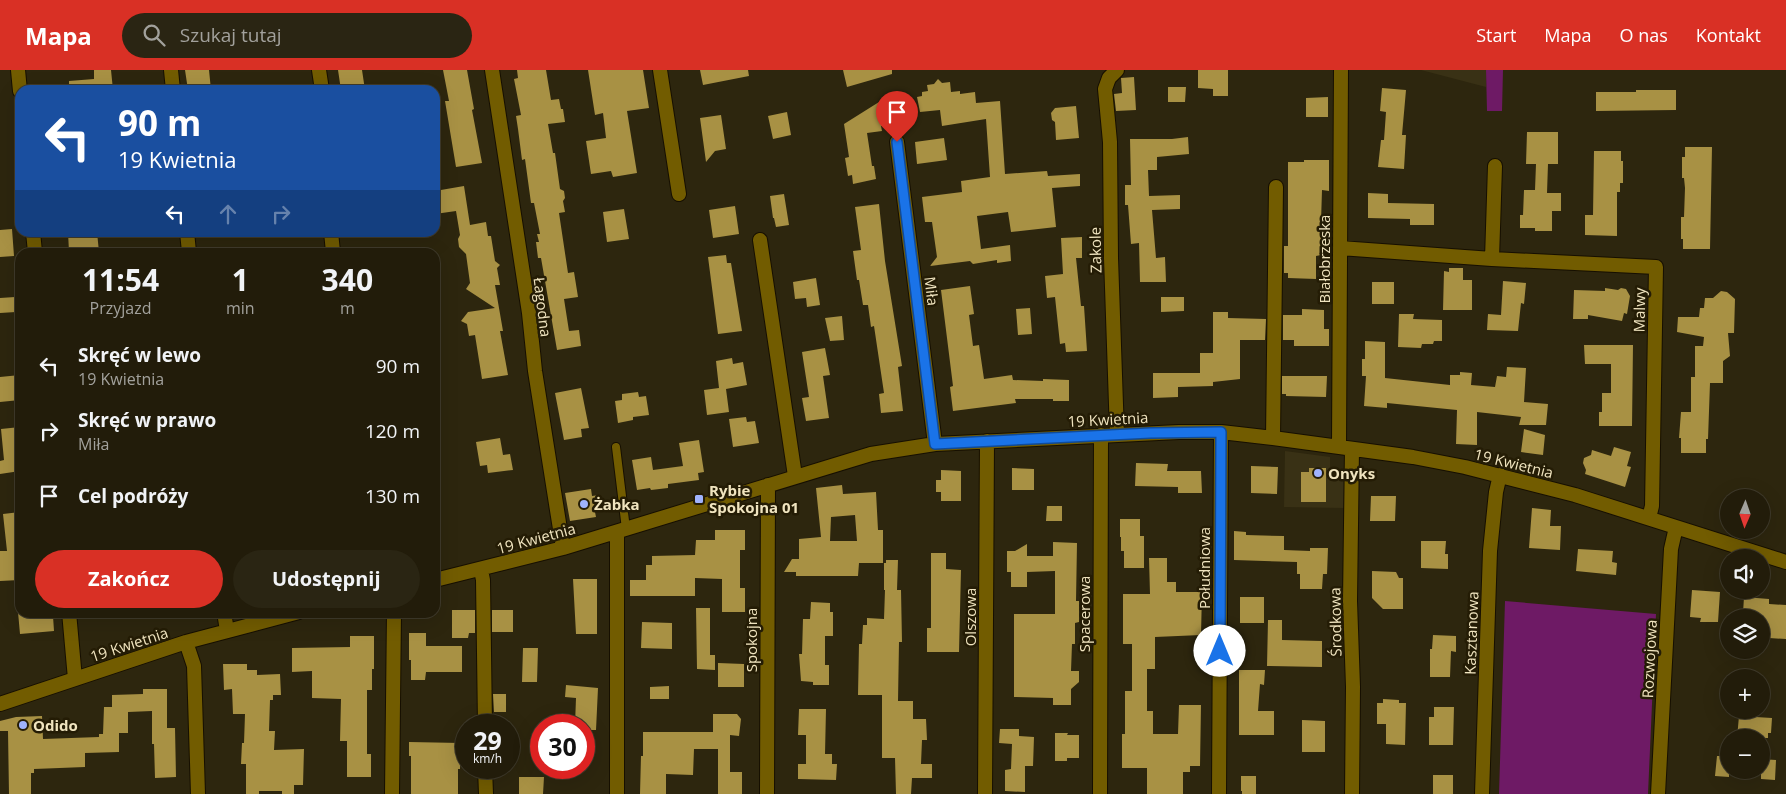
<!DOCTYPE html>
<html lang="pl">
<meta charset="utf-8">
<style>
body{margin:0;font-family:"Open Sans",sans-serif;background:#2a2513;color:#f1f3f6;height:100vh;display:flex;flex-direction:column;font-size:19px;white-space:nowrap}
*{box-sizing:border-box;margin:0}
p{font-size:16px;color:#a2a19c}
.icon{flex:none;width:28px;height:28px;fill:none;stroke:currentColor;stroke-width:2;stroke-linecap:round;stroke-linejoin:round}
.map{position:relative;flex:1;overflow:hidden}
.drawer{position:absolute;left:15px;top:178px;width:425px;height:370px;display:flex;flex-direction:column;background:#221c0a;border-radius:15px;box-shadow:0 5px 20px #0002,0 0 0 1px #3f3a2b}
.drawer>*{flex:none}
.guide{position:absolute;left:15px;top:15px;width:425px;height:152px;border-radius:15px;box-shadow:0 5px 20px #0002,0 0 0 1px #3f3a2b;background:#1a4fa0;color:#fff;overflow:hidden}
.needle{width:32px;rotate:182deg}
.fabs{position:absolute;left:1720px;top:419px;display:grid;gap:10px}
.fabs a{display:grid;place-items:center;width:50px;height:50px;border-radius:50%;background:#221c0a;box-shadow:0 5px 20px #0002,0 0 0 1px #3f3a2b;font-size:25px}
.speed{position:absolute;left:455px;top:644px;display:flex;gap:10px;font-size:25px;font-weight:700;text-align:center}
.speed>*{display:grid;place-content:center;width:65px;height:65px;border-radius:50%;background:#221c0a;box-shadow:0 5px 20px #0002,0 0 0 1px #3f3a2b;line-height:1}
.speed small{font-size:12px;font-weight:400}
.speed .limit{border:8px solid #d22;background:#fff;color:#111}
.pin{position:absolute;display:grid;place-items:center;width:42px;height:42px;color:#fff;margin:-51px -21px;border-radius:50% 50% 50% 0;rotate:-45deg;box-shadow:0 0 5px #0007}
.pin .icon{rotate:45deg}
.me{position:absolute;width:55px;margin:-28px;rotate:0deg;stroke-linejoin:round;filter:drop-shadow(0 0 4px #0008)}
.turn{display:flex;align-items:center;gap:18px;height:105px;padding:0 20px;font-size:22px}
.turn .icon{width:65px;height:65px;stroke-width:2.5}
.turn b{display:block;font-size:35px;line-height:42px}
.lanes{display:flex;align-items:center;height:48px;padding:0 20px;background:#0003;justify-content:center;gap:25px;direction:ltr}
.lanes .off{opacity:.35}
.eta{display:flex;justify-content:space-evenly;align-items:center;height:85px;text-align:center}
.eta b{font-size:30px;font-weight:700;line-height:35px}
.action{display:flex;gap:10px;margin-top:auto;padding:10px 20px}
.action a{flex:1;height:58px;border-radius:30px;background:#d93025;color:#fff;font-size:20px;font-weight:700;line-height:58px;text-align:center}
.action a+a{background:#2a2513;color:#f1f3f6}
ul{padding:0;list-style:none}
li{display:flex;align-items:center;gap:15px;height:65px;padding:0 20px}
li div{flex:1}
li b{display:block;font-size:19px}
li em{font-style:normal}
header{display:flex;align-items:center;gap:30px;box-sizing:border-box;height:70px;padding:0 25px;background:#d93025;color:#fff}
header strong{font-size:24px}
nav{display:flex;gap:28px;margin-inline-start:auto;font-size:18px}
.search{width:350px;height:45px;background:#2a2513;display:flex;align-items:center;gap:12px;box-sizing:border-box;padding:0 18px;border-radius:28px;color:#a2a19c;font-size:19px}
.map>svg:first-child{display:block}
</style>
<header>
<strong>Mapa</strong>
<div class="search"><svg class="icon" aria-label="search" viewBox="0 0 24 24"><circle cx="10" cy="10" r="6"/><path d="M15 15l6 6"/></svg>Szukaj tutaj</div>
<nav><a>Start</a><a>Mapa</a><a>O nas</a><a>Kontakt</a></nav>
</header>
<div class="map">
<svg width="1786" height="724" viewBox="0 0 1786 724">
<rect width="100%" height="100%" fill="#2d260e"/>
<path fill="#393115" d="M1421,0H1486V17Z
M1285,381L1330,387V398L1344,399V438L1284,437Z"/>
<path fill="#6e1a65" d="M1486,0H1503L1502,41H1487Z
M1505,531L1656,544L1648,724H1499Z"/>
<path fill="#a89144" fill-rule="evenodd" d="M94,0H111L113,20H69V11L94,9Z
M185,0H209L211,20H188Z
M338,0H362L365,20H341Z
M443,0H467L474,39L472,40L482,93L456,97L445,31H449Z
M517,0H546L551,30L559,29L561,39H563L565,52L548,54L553,83H555L560,119L564,121L565,128L563,131L565,142L559,143L568,203L574,202L578,227L564,229L569,261L579,260L581,276L557,280L541,188H538L536,172H539L537,164H540L534,133H531L525,89L522,90L518,59L516,46L521,45L514,9L518,8Z
M588,0H643L649,38L627,41L637,103L613,107L611,101L591,104L586,71L606,68L603,43L595,45Z
M700,0H748L749,6L703,15Z
M843,0H892V4L847,17Z
M1198,0H1228V26H1213V19L1198,18Z
M1134,7L1136,40L1116,41L1114,24L1122,23L1121,8Z
M938,9L942,13L950,12L951,22L960,21V24L975,22L976,33L1000,31L1005,104L1047,101L1048,106L1080,104V116L1052,118L1056,157L1011,162L1008,142L977,146L981,179L1010,175L1011,191L997,193V190L973,194L970,191L930,196L937,187L932,152H925L922,127L962,122L961,111L990,107L986,49L942,56L940,40L920,42L917,27L922,26V22L928,21L927,15L934,14Z
M1168,17H1186L1185,32H1168Z
M1382,18L1406,20L1402,65H1406L1404,99L1378,97L1381,70H1384L1386,42L1380,41Z
M1636,20H1676V40L1596,41V22H1636Z
M887,27L891,55L881,56L882,61L867,63L872,96H874L876,109L853,114L852,105L848,106L845,88L849,87L844,54Z
M1328,27V47H1306V28Z
M1076,36L1079,68L1056,70L1055,52L1052,50L1051,43L1055,38Z
M787,42L791,65L773,69L768,46Z
M721,45L726,79L715,81L706,92L700,48Z
M1527,62H1558V94H1548L1547,123H1561V141H1552V161H1535V158H1520V145H1523L1524,120H1535L1536,94H1526Z
M1188,67L1189,84L1157,87V100H1148L1149,126L1180,125V139L1152,140L1156,188L1165,187L1166,212H1140L1139,173L1131,174L1128,135H1125V115H1131L1130,69H1172Z
M944,68L947,90L917,94L915,72Z
M1685,77H1712L1710,179H1683V169H1681V147H1684L1685,118L1684,108H1682V87H1685Z
M1594,81H1621V91H1623V113H1620V122H1617V166L1585,165V145H1593Z
M1304,90H1329V121L1322,120L1321,152L1325,153V176H1321V185L1316,186V209L1288,208V203H1284V176H1288V92H1304Z
M464,116L470,155L486,152L488,166H491L495,191L500,195L497,198L500,215H495L503,261H500L508,305L482,309L475,265L469,266L467,254L461,251L468,242L495,238L466,219L470,213L466,184L459,177L458,169L460,165L456,141L435,144V121Z
M1368,123L1388,124V133L1434,134V155H1410V149L1368,148Z
M784,124L789,155L776,157L774,148H773L770,126Z
M879,134L885,191L902,296L898,297L903,341L881,343L879,324L884,323L874,256L871,257L868,235H863L859,210H857L853,181L861,180L855,137Z
M735,136L739,164L713,168L709,140Z
M624,139L629,169L607,172L603,142Z
M12,159L14,186L0,187V160Z
M68,162H97L99,182H69Z
M1082,167V188H1076L1081,236H1084L1087,281L1066,282L1065,273L1060,274L1055,227L1047,228L1045,206L1063,204L1061,168Z
M726,185L727,193H731L742,261L718,264L708,187Z
M1449,198H1463V210H1472V240H1443L1444,201L1449,202Z
M816,208L820,235L807,237L806,228L795,229L793,212Z
M1503,211L1526,213L1524,234L1521,233L1518,261L1487,260L1488,244L1501,245Z
M1372,212H1394V234H1372Z
M970,216L974,244L969,245L973,276L979,275L984,309L1012,305L1013,310L1043,311V309L1069,310V331H1053V329H1015L1016,333L953,341L950,317L953,316L941,220Z
M1605,218L1618,220L1621,218L1626,219L1630,226L1627,244L1624,243L1622,251L1588,245V249H1573L1574,220L1605,221Z
M1721,221L1727,222L1735,229L1734,263H1728L1730,286L1723,291V313H1710L1708,369H1706V383H1681V368H1679L1681,342H1691V307H1695V276H1703L1704,267L1677,262L1678,247H1699L1700,238H1704L1705,228H1713Z
M15,227L16,242L0,243V228Z
M1161,227H1184V241L1161,242Z
M1030,238L1032,264L1018,265L1016,239Z
M1302,239L1324,240V259H1329V276H1294V270H1283V245H1302Z
M1213,242H1228V248L1266,249L1265,270H1240V309L1213,312V316L1178,317V327L1153,328V303H1200V283H1213Z
M1399,244H1414L1413,249L1442,250V271H1434L1433,274H1422L1421,278L1398,277Z
M842,246L844,270L830,271L825,248Z
M1365,271L1385,272V308L1450,315V305H1460V302L1472,303L1471,315L1495,317L1497,306L1506,307L1507,297L1526,298L1524,332L1548,334L1546,355H1519L1521,347L1477,342V375L1456,374L1457,340L1387,333V338L1364,336L1366,306H1362V289H1365Z
M1584,275H1633L1632,356H1599V342H1602V323H1611V294H1585Z
M825,278L830,305L823,306L829,348L806,351L802,328L809,327L802,282Z
M732,288L733,294L743,292L747,315L726,319L729,342L707,345L704,320L719,318L716,291Z
M20,305V330L0,332V307Z
M1282,306H1327L1326,327L1286,326V324H1282Z
M581,318L589,358L581,359L582,367L564,370L555,323Z
M638,322L639,327L646,326L649,345L633,347V350L618,353L615,331L622,330V324Z
M746,347L747,352L755,351L759,373L733,377L729,349Z
M20,357V401L0,404V391L4,390L1,359Z
M1524,359L1545,365L1543,385L1521,382Z
M500,368L503,385L510,384L513,400L488,403L487,395L480,396L476,372Z
M699,370L704,402L698,403L699,410L668,414V418L651,420L650,418L637,420L632,390L651,387L653,400L683,396L679,373Z
M1614,377L1631,382L1627,396L1631,397L1625,417L1585,404L1586,400L1583,393L1584,388L1591,385L1592,380L1611,386Z
M1136,393L1168,394L1167,401H1201L1202,423H1178V417L1135,416Z
M1251,396L1278,397L1277,424L1251,423Z
M1012,398L1034,399V420H1012Z
M1309,398H1326V432H1301V402H1309Z
M941,400L961,401V431H941V422H936V410H941Z
M842,415L843,424L876,422L878,460H883V493H859L858,506H796V502H784L792,489H799V469L821,467L816,418ZM855,445L857,471H830L831,447Z
M591,419L592,426L600,425L602,441L595,442L596,447L570,451L565,423Z
M1371,426H1396L1395,451H1370Z
M1047,436H1062V451H1046Z
M1532,438L1551,440L1550,456H1561L1560,480L1529,478Z
M20,442V510L0,511V481H7L3,444Z
M1120,449H1140V466H1144V498H1124V481H1121V467H1120Z
M715,460H745V480H740V518H745V542H722V509L695,508V526H630V510H646V495H652V486L695,485L696,470H715Z
M1234,461L1246,462V465L1284,466V480L1310,481V478H1328L1327,504H1323L1322,519H1300V504H1297V492L1234,490Z
M1421,471H1446L1445,484H1448V499L1421,498Z
M1053,472L1077,473L1076,531H1079V552L1075,553V574H1072L1071,601H1079V612L1071,619V635H1053V628L1014,627V544H1055V501L1027,502V517H1011V502H1007V481H1015L1027,474V486H1053Z
M1578,479L1613,481L1612,492L1617,493L1616,505L1576,501Z
M931,483H946V499L961,500L959,582H927V558H931Z
M1149,488H1167V512H1176V522H1202L1201,565L1155,567V599H1147V641H1153V664H1178L1179,635H1201L1200,696H1190V702H1183V724H1147V698H1122V664H1125V621H1132V574H1123V524H1150Z
M886,490H898L897,520H901L902,572H899L898,631H913V649H926L927,670H922L921,694H932V708H912L911,724H896L895,688H882V625H858L859,574H862L863,555H867V548L884,549L885,520H884V493H886Z
M1372,501L1396,502L1399,508H1403V539H1383L1372,528Z
M573,509H597V564H576Z
M1692,520L1720,522L1718,552H1700L1701,548L1690,547Z
M1240,527H1264V553H1240Z
M1744,527L1769,529V534L1786,535V569L1769,568L1761,563V548H1758L1759,544L1743,543Z
M811,532L830,533V542H833V566H825V595H829V615H813V612L801,611L799,584H802L803,549H810Z
M696,538H710V585H715V600L697,599Z
M452,540H475V563H469L468,568H452Z
M492,540H513V562H492Z
M18,542H45V546H53L54,561L20,564Z
M1268,550H1282V570L1322,571V597L1267,596Z
M642,552L672,553V579L641,578Z
M409,563H426V576H462V602H426L425,610H411V590H409Z
M1433,565L1456,566V582L1451,581L1450,607H1430V579H1432Z
M350,566H374V599H372V620H367V684H371V707H347V671H340L341,629L312,628V601L292,602V578L350,577Z
M523,578H538L537,612H522Z
M718,593L744,594V617H718Z
M223,594H247V600H257V605L280,604L281,625H273V630H270L269,661H275L274,680L304,679L303,715H294V724H282V721H259V724H246V694H241L242,673H244L245,644H233L232,619L224,620Z
M1239,600H1265L1264,615L1260,614L1258,641H1274V665H1239Z
M566,615L598,618L596,660H584V655H575L576,628L565,627Z
M669,616V629H650V617Z
M143,619H167V658H175L176,707L155,708L154,674H152V641L128,642V663H119V682L85,683V697L34,699V703H31V724H9L8,661H0V651L16,647L42,646L43,669L99,667V664H103L104,637H112V625L143,624Z
M493,624H506V642H494Z
M1383,629L1399,630V633H1406L1405,675L1386,674V654H1377V633H1383Z
M1434,637H1454L1453,675H1429V647H1434Z
M799,639H826L825,684H832V694H837L836,710L798,709V694H806V665H798Z
M713,644H737L741,649L739,666L730,665V702H742V724H718V679H694L693,705L666,704V724H640L641,686H643V662H713Z
M1739,646L1772,648L1771,663H1768V668H1737Z
M1302,650L1325,651V682H1302Z
M1000,659H1019V666L1034,667L1033,696H1025V722L1005,721V700L1011,699L1012,674L999,673Z
M1055,663H1068L1067,665H1079V688H1067V691H1055Z
M409,672L461,673L460,699H458V724H411V686H409Z
M1717,686H1729V707L1715,706Z
M1761,689L1776,690L1775,710L1761,709Z
M1433,705H1453V724H1433Z
M1241,706H1256V724H1242V721H1241Z
M519,707H544L543,724H519Z"/>
<g fill="none" stroke-linecap="round" stroke-linejoin="round">
<g stroke="#160f00" stroke-width="10">
<path id="service" d="M616,377L626,459"/>
</g>
<g stroke="#160f00" stroke-width="16">
<path id="minor" d="M18,0L20,21
M171,0L173,20
M319,0L322,20
M492,0L529,243L535,301L563,478
M660,0L679,124
M1117,0L1109,8L1105,19L1110,72L1111,188L1117,364
M897,72L935,374
M33,162L35,182
M187,162L189,182
M331,162L333,182
M760,170L795,406
M1340,178L1492,189L1656,197L1652,436L1649,448
M1492,189L1495,96
M1273,368L1276,117
M1339,377L1341,0
M1352,379L1350,531L1353,617L1352,724
M481,500L483,510L485,655
M435,510L563,478L871,384L935,374L1179,362H1221L1273,368L1413,387L1465,397L1575,425L1786,492
M69,542L75,609
M224,542L227,561
M186,572L194,596L198,724
M0,634L186,572L299,542
M485,698L486,724
M392,724L394,542
M617,724V462
M767,724L768,415
M985,724L987,371
M1100,724L1101,365
M1219,724L1221,362
M1482,724L1490,481L1496,422L1500,405
M1658,724L1671,479L1676,457"/>
</g>
<use href="#service" stroke="#725c00" stroke-width="8"/>
<use href="#minor" stroke="#725c00" stroke-width="14"/>
</g>
<g fill="none" stroke-linecap="round" stroke-linejoin="round">
<g stroke="#114b97" stroke-width="12">
<path id="route" d="M897,72L935,374L1150,363L1221,362L1220,581"/>
</g>
<use href="#route" stroke="#1a73e8" stroke-width="9"/>
</g>
<g fill="#a0b3fd" stroke="#241c05" stroke-width="2">
<circle cx="1318" cy="403" r="5"/>
<rect x="694" y="424" width="10" height="10" rx="2.5"/>
<circle cx="584" cy="434" r="5"/>
<circle cx="23" cy="655" r="5"/>
</g>
<g text-anchor="middle" dominant-baseline="central" stroke-width="5" stroke-linejoin="round" paint-order="stroke">
<g font-size="15" fill="#f0e4bf" stroke="#241c05">
<text transform="translate(1095 180) rotate(-91)">Zakole</text>
<text transform="translate(1324 189) rotate(-90)">Białobrzeska</text>
<text transform="translate(932 221) rotate(83)">Miła</text>
<text transform="translate(543 237) rotate(83)">Łagodna</text>
<text transform="translate(1639 240) rotate(-89)">Malwy</text>
<text transform="translate(1108 349) rotate(-3)">19 Kwietnia</text>
<text transform="translate(1514 393) rotate(14)">19 Kwietnia</text>
<text transform="translate(536 468) rotate(-15)">19 Kwietnia</text>
<text transform="translate(1204 498) rotate(-90)">Południowa</text>
<text transform="translate(1084 544) rotate(-90)">Spacerowa</text>
<text transform="translate(970 547) rotate(-90)">Olszowa</text>
<text transform="translate(1335 552) rotate(-91)">Środkowa</text>
<text transform="translate(1471 563) rotate(-88)">Kasztanowa</text>
<text transform="translate(751 570) rotate(-90)">Spokojna</text>
<text transform="translate(129 574) rotate(-18)">19 Kwietnia</text>
<text transform="translate(1649 589) rotate(-87)">Rozwojowa</text>
</g>
<g font-size="15" font-weight="bold" fill="#f0e4bf" stroke="#241c05" text-anchor="start">
<text x="1328" y="403">Onyks</text>
<text x="709" y="420">Rybie<tspan x="709" dy="17">Spokojna 01</tspan></text>
<text x="594" y="434">Żabka</text>
<text x="33" y="655">Odido</text>
</g>
</g>
</svg>
<div class="fabs">
<a><svg class="needle" viewBox="-14 -14 28 28"><path d="M0-13l5 13h-10z" fill="#e53935"/><path d="M0 13l5-13h-10z" fill="#a2a19c"/></svg></a>
<a><svg class="icon" aria-label="sound" viewBox="0 0 24 24"><path d="M4 9h4l5-4v14l-5-4H4zM17 9q2 3 0 6"/></svg></a>
<a><svg class="icon" aria-label="layers" viewBox="0 0 24 24"><path d="M12 4l9 5-9 5-9-5zM3 14l9 5 9-5"/></svg></a>
<a>+</a>
<a>−</a>
</div>
<div class="speed"><div>29<small>km/h</small></div><div class="limit">30</div></div>
<div class="pin" style="left:897px;top:72px;background:#d93025"><svg class="icon" aria-label="arrive" viewBox="0 0 24 24"><path d="M6 21V4h12l-3 4 3 4H6"/></svg></div>
<svg class="me" style="left:1220px;top:581px" viewBox="-20 -20 40 40"><circle r="19" fill="#fff"/><path d="M0-13L10 11 0 6-10 11z" fill="#1a73e8"/></svg>
<div class="guide">
<div class="turn"><svg class="icon" aria-label="left" viewBox="0 0 24 24"><path d="M17 20v-9H6M10 6l-5 5 5 5"/></svg><div><b>90 m</b>19 Kwietnia</div></div>
<div class="lanes"><svg class="icon" aria-label="left" viewBox="0 0 24 24"><path d="M17 20v-9H6M10 6l-5 5 5 5"/></svg><svg class="icon off" aria-label="ahead" viewBox="0 0 24 24"><path d="M12 20V5M6 11l6-6 6 6"/></svg><svg class="icon off" aria-label="right" viewBox="0 0 24 24"><path d="M7 20v-9h11M14 6l5 5-5 5"/></svg></div>
</div>
<section class="drawer">
<div class="eta">
<div><b>11:54</b><p>Przyjazd</p></div>
<div><b>1</b><p>min</p></div>
<div><b>340</b><p>m</p></div>
</div>
<ul>
<li><svg class="icon" aria-label="left" viewBox="0 0 24 24"><path d="M17 20v-9H6M10 6l-5 5 5 5"/></svg><div><b>Skręć w lewo</b><p>19 Kwietnia</p></div><em>90 m</em></li>
<li><svg class="icon" aria-label="right" viewBox="0 0 24 24"><path d="M7 20v-9h11M14 6l5 5-5 5"/></svg><div><b>Skręć w prawo</b><p>Miła</p></div><em>120 m</em></li>
<li><svg class="icon" aria-label="arrive" viewBox="0 0 24 24"><path d="M6 21V4h12l-3 4 3 4H6"/></svg><div><b>Cel podróży</b></div><em>130 m</em></li>
</ul>
<div class="action"><a>Zakończ</a><a>Udostępnij</a></div>
</section>
</div>
